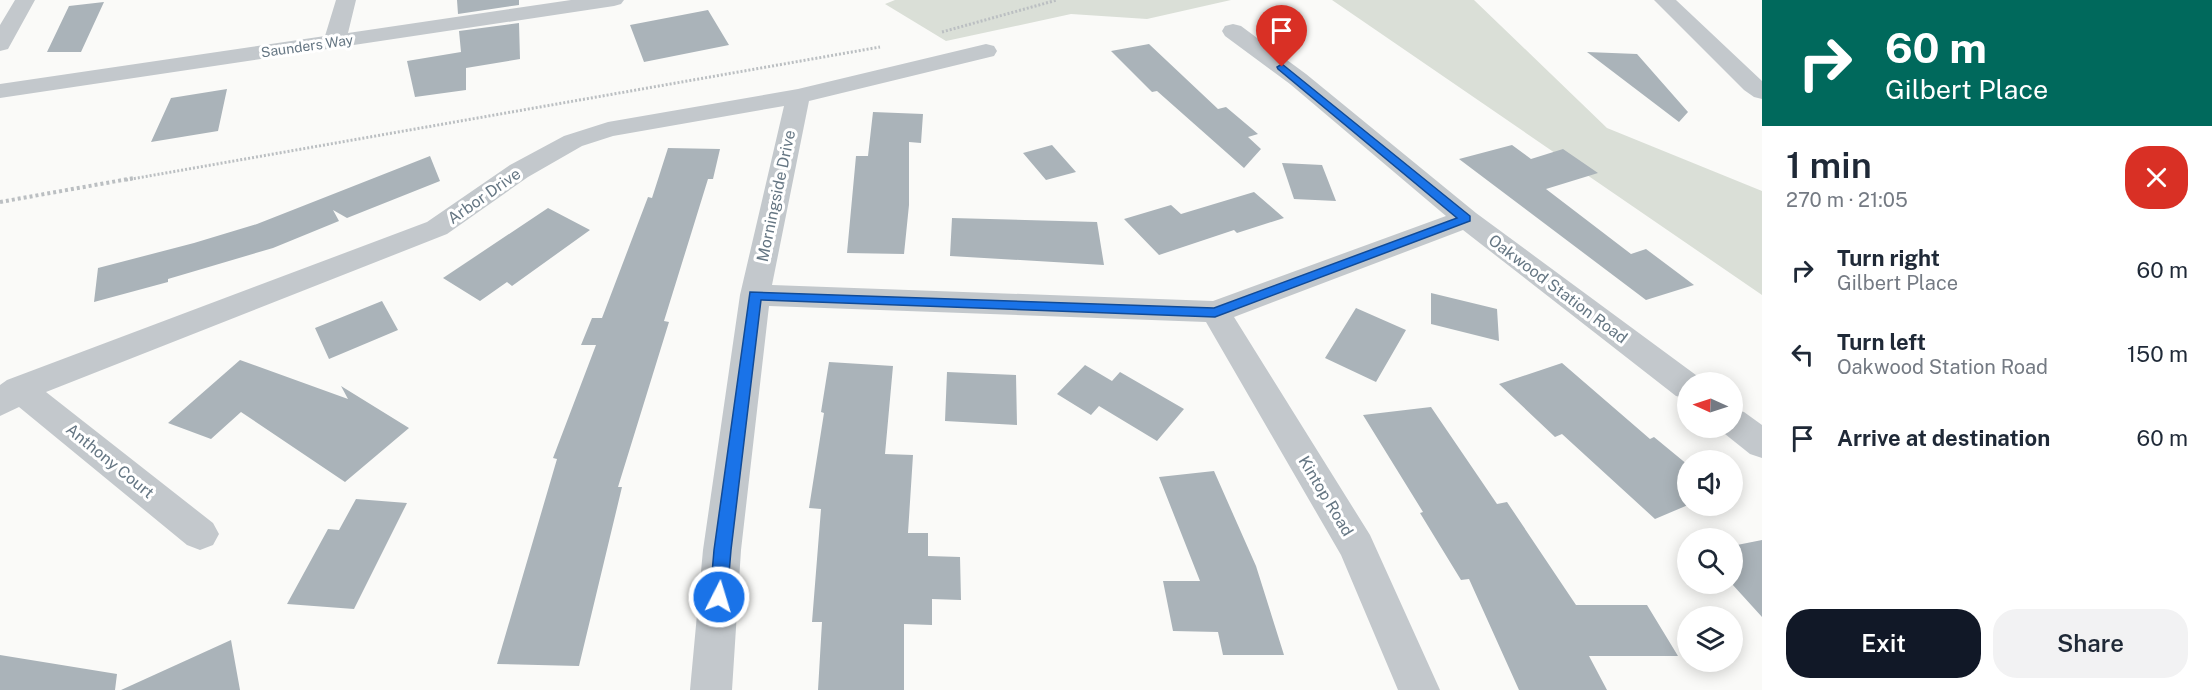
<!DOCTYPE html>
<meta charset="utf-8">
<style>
body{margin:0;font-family:"Public Sans",sans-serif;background:#f2f2f3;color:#1f2937;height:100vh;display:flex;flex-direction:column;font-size:22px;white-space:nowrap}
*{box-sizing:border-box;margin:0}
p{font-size:20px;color:#747a83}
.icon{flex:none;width:33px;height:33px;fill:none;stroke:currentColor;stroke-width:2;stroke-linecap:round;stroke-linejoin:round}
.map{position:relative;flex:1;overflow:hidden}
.sheet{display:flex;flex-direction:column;background:#fff;width:450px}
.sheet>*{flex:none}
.hud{background:#00695c;color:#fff;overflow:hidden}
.needle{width:39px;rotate:273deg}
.fabs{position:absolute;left:1677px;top:372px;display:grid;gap:12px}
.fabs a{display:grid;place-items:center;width:66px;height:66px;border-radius:50%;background:#fff;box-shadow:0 3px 15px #0003;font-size:30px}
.pin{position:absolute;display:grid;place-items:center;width:51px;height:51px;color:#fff;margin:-62px -26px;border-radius:50% 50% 50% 0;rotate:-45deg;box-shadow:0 0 6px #0007}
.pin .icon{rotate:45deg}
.me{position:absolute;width:66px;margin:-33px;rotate:5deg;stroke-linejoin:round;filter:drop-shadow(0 0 4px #0008)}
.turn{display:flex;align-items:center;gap:21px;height:126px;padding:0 24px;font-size:27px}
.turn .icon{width:78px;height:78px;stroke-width:2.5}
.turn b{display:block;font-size:42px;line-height:51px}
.round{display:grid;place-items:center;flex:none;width:63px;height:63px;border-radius:24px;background:#f2f2f3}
.overview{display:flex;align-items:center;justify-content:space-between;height:102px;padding:0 24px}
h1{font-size:36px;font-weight:600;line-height:45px}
.action{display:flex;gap:12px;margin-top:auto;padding:12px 24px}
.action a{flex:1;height:69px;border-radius:24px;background:#111827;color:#fff;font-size:24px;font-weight:600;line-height:69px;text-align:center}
.action a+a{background:#f2f2f3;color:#1f2937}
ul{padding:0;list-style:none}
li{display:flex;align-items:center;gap:18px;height:84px;padding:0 24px}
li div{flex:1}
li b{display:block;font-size:22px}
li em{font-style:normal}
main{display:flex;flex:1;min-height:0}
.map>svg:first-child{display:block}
</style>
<main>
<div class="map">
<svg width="1762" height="690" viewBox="0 0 1762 690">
<rect width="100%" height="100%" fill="#fafaf8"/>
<path fill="#dadfd7" d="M895,0H1231L1147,19L1071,14L946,41L885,4Z
M1332,0H1474L1607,128L1762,191V295Z"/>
<path fill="#aab3b9" d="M457,0H519V5L458,14Z
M104,2L81,52H47L69,6Z
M708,10L729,45L644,62L630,25Z
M519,23L520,59L466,68V90L415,97L407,61L461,52L459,31Z
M1149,44L1218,109L1226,107L1258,134L1248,137L1261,149L1244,168L1157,91L1152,92L1111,51Z
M1587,52L1637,54L1688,112L1679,122Z
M227,89L218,131L151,142L171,98Z
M873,112L923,114L921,143L909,142V205L904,254L847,253L856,156H868Z
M1052,145L1076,172L1046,180L1023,153Z
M1512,145L1531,159L1563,149L1598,173L1546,189L1631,254L1646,249L1694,285L1646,300L1459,159Z
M668,148L720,149L713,179H708L691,234L664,321L669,322L618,487H622L579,666L497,664L557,459L553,458L596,345H581L592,318H602L648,197L652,198Z
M430,156L440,181L347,218L333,210L339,221L273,248L168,279V282L94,302L98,268L194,243L257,224Z
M1282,163L1322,165L1336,201L1294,199Z
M1254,192L1284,218L1237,233L1234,230L1159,255L1124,219L1171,205L1181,214Z
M548,208L590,230L512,286L507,282L480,301L443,278Z
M952,218L1097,222L1104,265L950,256Z
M1431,293L1497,309L1499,341L1431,324Z
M382,301L398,330L329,359L315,328Z
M1356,308L1406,330L1376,382L1325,358Z
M240,360L348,399L341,386L409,428L345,482L241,412L211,439L168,423Z
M829,362L893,366L885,454L913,455L908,533H928V556L960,557L961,600L932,599V625L904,624V690H818L822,622H812L821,509L809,508L824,413L821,412Z
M1562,363L1650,439L1654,437L1688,465V505L1655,519L1562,434L1555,437L1499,384Z
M1085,365L1112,381L1120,372L1184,409L1157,441L1099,406L1091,415L1057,394Z
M947,372L1016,375L1017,425L945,421Z
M1431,407L1497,504L1507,502L1576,605H1647L1678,656H1589L1607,690H1519L1469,579L1461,580L1420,513L1423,512L1363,415Z
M1214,471L1256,566L1284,655H1223L1218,632L1173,631L1163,581H1200L1159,477Z
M356,499L407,503L354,609L287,604L328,529L339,530Z
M1762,540V617L1732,584V546Z
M231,640L240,690H121Z
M0,655L117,674L115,690H0Z"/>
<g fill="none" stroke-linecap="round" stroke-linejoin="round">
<path stroke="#bbbfc2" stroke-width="3" stroke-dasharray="2 2" stroke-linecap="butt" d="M942,32L1057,0
M126,180L880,47"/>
<path stroke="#bbbfc2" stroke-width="4" stroke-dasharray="3 3" stroke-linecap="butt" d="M0,202L134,178"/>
<path fill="#c3c8cc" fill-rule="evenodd" d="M15,0H35L8,49L0,51V25Z
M336,0H356L348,33L571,0H624L621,4L614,6L0,98V84L325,36Z
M1654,0H1676L1762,81V99L1754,97L1744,90Z
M1233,24L1241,26L1306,74L1476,213L1700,378L1702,382H1688V399L1676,396L1463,230L1234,317L1370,535L1440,690H1398L1341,555L1206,322L769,306L741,550L732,690H690L703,550L740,295L784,106L613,136L582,146L528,177L447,234L46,392L213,523L219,534L213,545L200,550L187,545L19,407L0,416V385L7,380L427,222L510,165L564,136L608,122L798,89L986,44L994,46L997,51L994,56L809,101L772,285L1213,301L1446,216L1290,84L1225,36L1222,31L1225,26Z
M1732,408L1744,412L1762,425V458L1750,454L1720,430L1719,428H1732Z"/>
</g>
<path fill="#1a73e8" stroke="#114b97" stroke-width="1.5" d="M1282,64L1470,216V221L1215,317L761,300L731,550L727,597L725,602L719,605L713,602L710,597L714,550L750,292L1214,308L1457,218L1278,69L1277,67Z"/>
<g text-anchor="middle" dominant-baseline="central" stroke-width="6" stroke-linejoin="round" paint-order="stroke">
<g font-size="14" fill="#657683" stroke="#fff">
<text transform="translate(307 46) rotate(-8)">Saunders Way</text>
</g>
<g font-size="16" fill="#657683" stroke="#fff">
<text transform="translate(484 196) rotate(-35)">Arbor Drive</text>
<text transform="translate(776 196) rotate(-78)">Morningside Drive</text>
<text transform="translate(1558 289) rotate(37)">Oakwood Station Road</text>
<text transform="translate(110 461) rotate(39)">Anthony Court</text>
<text transform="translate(1326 496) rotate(59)">Kintop Road</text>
</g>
</g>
</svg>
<div class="fabs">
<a><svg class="needle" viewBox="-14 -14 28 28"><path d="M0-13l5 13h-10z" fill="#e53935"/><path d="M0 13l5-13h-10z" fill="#747a83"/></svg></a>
<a><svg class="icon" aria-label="sound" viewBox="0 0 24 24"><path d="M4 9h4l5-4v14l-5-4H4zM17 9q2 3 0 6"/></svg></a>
<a><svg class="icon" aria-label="search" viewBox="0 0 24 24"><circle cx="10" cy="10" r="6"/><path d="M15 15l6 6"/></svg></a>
<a><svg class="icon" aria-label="layers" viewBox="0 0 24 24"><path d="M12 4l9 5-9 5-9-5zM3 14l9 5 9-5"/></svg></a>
</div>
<div class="pin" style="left:1282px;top:67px;background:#d93025"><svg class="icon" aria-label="arrive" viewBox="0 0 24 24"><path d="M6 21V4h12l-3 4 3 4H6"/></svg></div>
<svg class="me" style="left:719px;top:597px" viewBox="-20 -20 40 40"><circle r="17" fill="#1a73e8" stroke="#fff" stroke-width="3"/><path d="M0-11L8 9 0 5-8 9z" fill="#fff"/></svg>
</div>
<section class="sheet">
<div class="hud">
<div class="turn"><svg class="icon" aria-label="right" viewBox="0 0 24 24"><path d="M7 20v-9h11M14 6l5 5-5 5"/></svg><div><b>60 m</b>Gilbert Place</div></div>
</div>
<div class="overview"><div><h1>1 min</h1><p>270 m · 21:05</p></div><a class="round" style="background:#d93025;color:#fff"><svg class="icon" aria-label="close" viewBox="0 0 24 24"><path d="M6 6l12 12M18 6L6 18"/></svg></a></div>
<ul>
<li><svg class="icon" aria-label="right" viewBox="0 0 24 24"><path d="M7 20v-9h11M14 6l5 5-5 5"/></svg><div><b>Turn right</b><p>Gilbert Place</p></div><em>60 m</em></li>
<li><svg class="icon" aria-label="left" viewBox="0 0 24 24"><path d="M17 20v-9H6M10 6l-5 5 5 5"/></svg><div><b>Turn left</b><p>Oakwood Station Road</p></div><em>150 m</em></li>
<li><svg class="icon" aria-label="arrive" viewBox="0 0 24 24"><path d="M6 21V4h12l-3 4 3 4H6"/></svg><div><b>Arrive at destination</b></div><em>60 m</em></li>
</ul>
<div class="action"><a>Exit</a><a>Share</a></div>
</section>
</main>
